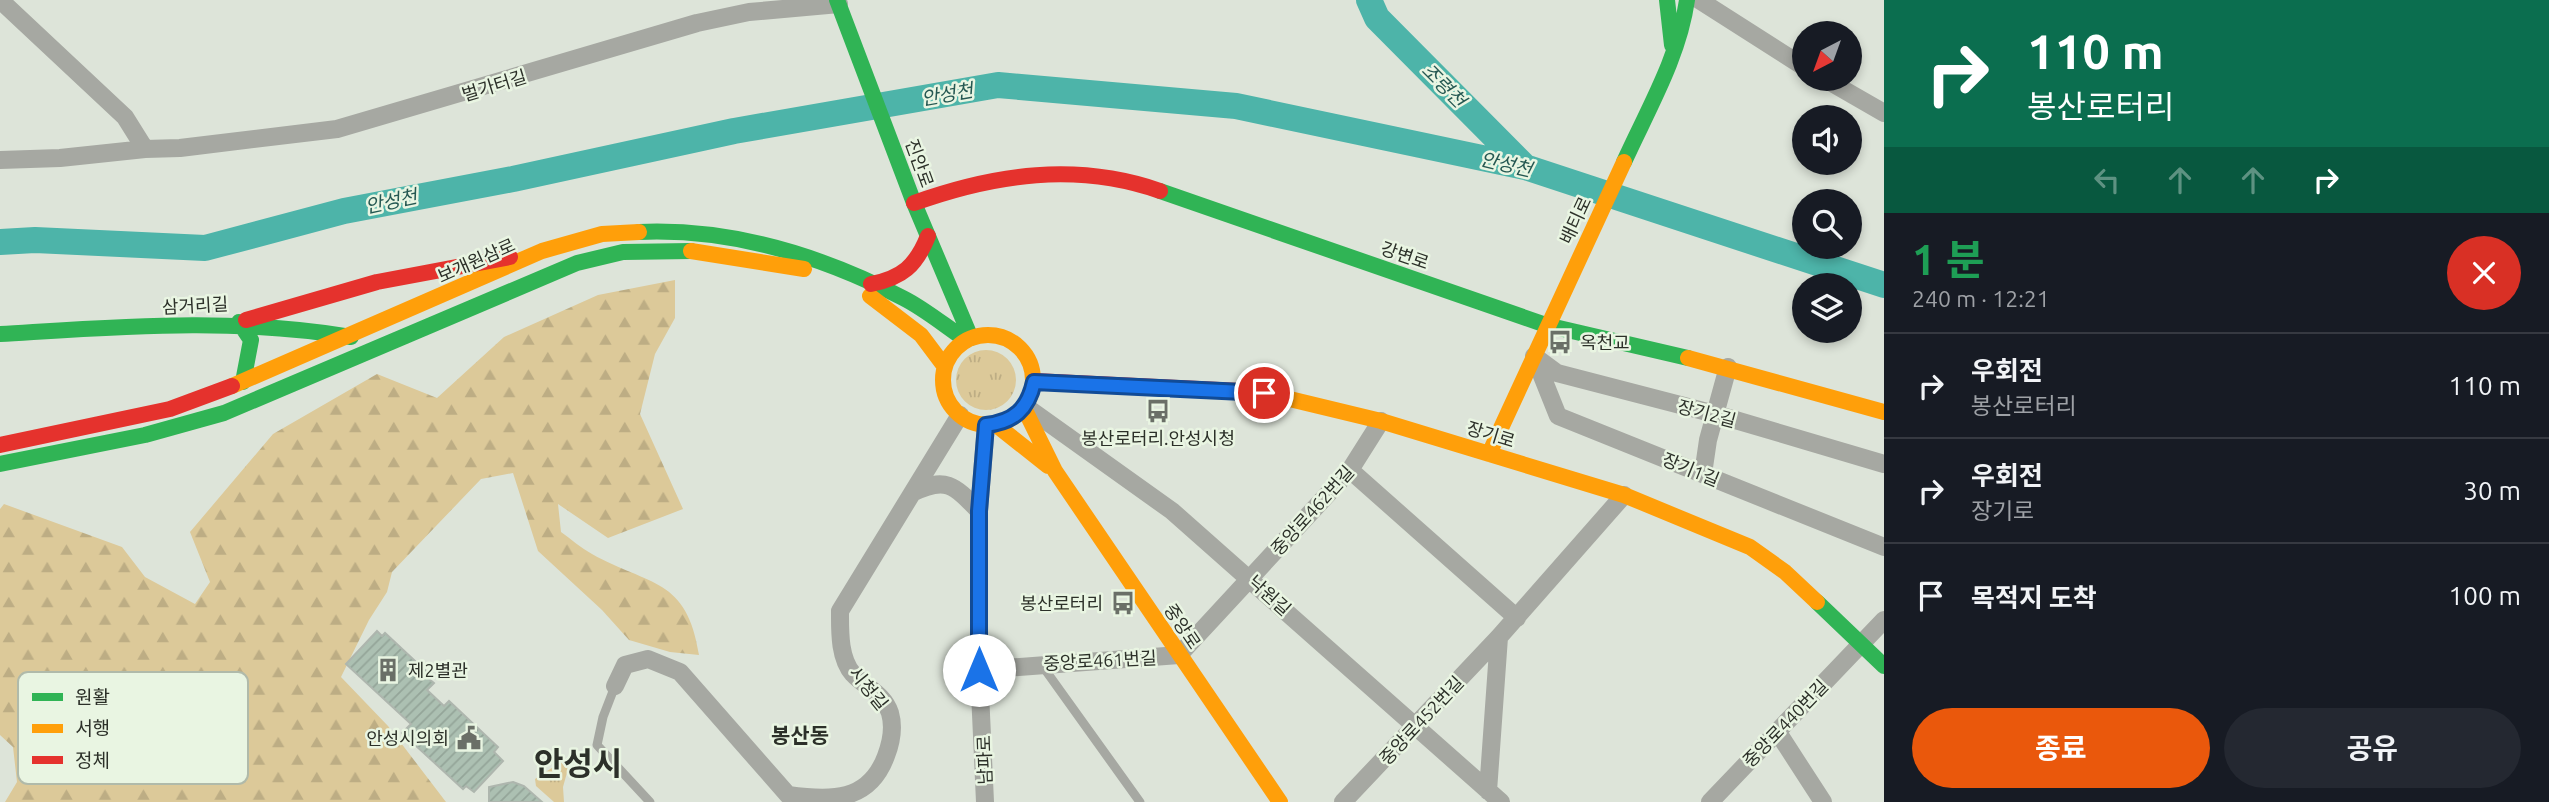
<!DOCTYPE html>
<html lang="ko">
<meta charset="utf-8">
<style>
body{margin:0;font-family:Ubuntu,"Noto Sans KR",sans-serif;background:#242831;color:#f1f3f6;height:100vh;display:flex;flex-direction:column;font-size:26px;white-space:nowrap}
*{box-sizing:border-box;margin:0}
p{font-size:23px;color:#9ea1a6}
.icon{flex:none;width:38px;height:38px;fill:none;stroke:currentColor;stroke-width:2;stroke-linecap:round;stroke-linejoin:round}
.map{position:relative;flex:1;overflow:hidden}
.details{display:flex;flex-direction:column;background:#171b24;width:665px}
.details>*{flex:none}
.banner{background:#0b6e4f;color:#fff;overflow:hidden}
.needle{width:46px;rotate:221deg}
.fabs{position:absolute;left:1792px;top:21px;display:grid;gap:14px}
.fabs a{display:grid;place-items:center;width:70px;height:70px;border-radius:50%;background:#171b24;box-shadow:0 4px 10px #0003;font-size:35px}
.pin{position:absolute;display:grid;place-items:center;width:60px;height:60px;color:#fff;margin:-30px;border:4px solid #fff;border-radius:50%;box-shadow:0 2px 7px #0007}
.me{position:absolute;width:77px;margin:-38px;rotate:0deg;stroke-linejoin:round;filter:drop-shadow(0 0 5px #0008)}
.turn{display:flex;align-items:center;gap:24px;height:147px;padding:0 28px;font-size:32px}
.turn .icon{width:91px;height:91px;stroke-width:2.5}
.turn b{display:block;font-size:49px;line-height:60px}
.lanes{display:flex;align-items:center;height:66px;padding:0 28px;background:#0003;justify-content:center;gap:35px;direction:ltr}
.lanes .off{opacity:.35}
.round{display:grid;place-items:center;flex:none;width:74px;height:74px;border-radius:37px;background:#242831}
.overview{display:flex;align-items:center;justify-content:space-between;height:119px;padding:0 28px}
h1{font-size:42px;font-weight:700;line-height:52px;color:#1e9e55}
.button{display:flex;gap:14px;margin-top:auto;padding:14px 28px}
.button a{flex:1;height:80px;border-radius:42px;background:#ea580c;color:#fff;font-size:28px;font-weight:700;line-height:80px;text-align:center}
.button a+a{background:#242831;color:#f1f3f6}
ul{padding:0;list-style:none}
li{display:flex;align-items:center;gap:21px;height:105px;padding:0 28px;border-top:2px solid #363941}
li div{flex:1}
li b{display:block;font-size:26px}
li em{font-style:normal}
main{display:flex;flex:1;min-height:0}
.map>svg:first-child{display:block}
</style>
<main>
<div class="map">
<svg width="1884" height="802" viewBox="0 0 1884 802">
<defs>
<pattern id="grass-tufts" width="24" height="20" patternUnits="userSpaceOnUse" patternTransform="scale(1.75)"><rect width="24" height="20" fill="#dcc999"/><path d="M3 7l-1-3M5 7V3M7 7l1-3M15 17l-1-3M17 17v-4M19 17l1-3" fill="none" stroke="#bdad84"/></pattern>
<pattern id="forest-firs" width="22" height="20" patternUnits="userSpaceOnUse" patternTransform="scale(1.75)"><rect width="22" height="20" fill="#dcc999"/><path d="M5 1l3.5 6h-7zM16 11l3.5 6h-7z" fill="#bdad84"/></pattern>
<pattern id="building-hatch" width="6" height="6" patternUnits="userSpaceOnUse" patternTransform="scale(1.75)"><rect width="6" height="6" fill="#acc0b2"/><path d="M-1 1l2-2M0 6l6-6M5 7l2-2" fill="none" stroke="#94a599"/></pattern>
</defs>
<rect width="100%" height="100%" fill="#dde4d9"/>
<path fill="url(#grass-tufts)" d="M956 380a30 30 0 1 1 60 0a30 30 0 1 1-60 0Z
M561,762L568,769L563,787L564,802H554L536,786L535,779Z"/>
<path fill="url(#forest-firs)" d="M675,280V318L655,354L640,414L683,509L608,538L558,504L561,532C571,539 581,548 592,554C649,586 687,577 699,655L670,652L629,640L602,610L538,551L513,473L481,479L392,572L387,592L369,620L341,677L388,726L446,802H5L17,782L13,747L0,735V509L4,504L122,547L145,577L195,604L210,582L190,532L273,434L377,374L437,398L504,337L598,295Z"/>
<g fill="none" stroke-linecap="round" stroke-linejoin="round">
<path stroke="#4db4a9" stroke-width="26" d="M1369,0L1377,18L1525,167
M0,242L35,240L205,248L344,211L513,179L734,131L998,85L1236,106L1525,167L1884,285"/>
</g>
<path fill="url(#building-hatch)" stroke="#aeb6ae" stroke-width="2" d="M377,631L382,636L385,633L431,676L429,679L434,683L427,690L444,706L449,701L498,747L494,752L503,761L474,792L466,786L463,789L402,733L411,724L346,664Z
M513,782L524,786L542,802H489V787Z"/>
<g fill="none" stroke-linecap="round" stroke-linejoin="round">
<path stroke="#a6a8a2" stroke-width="9" d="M1041,664L1140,802
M615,686L603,717L597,745L650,802"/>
<path stroke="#a6a8a2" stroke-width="18" d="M0,0L125,117L145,149L180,148L337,129L697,23L749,12L839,4
M1699,0L1804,67
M1825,79L1884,113
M0,160L60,158L145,149
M1534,356L1558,416L1884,547
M1534,356L1557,373L1715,414L1884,464
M1025,406L1172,511L1501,802
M1350,470L1517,618
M1703,474L1708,440L1728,367
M912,493C946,476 954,485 979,511
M979,670L1179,655L1350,470L1381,421
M615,686L625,665L648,659L680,672L788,795C831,801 869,802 886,756C891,743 894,727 890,713C884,694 865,687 853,674C839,658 840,631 840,611L960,415
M1777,731L1823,802
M1488,791L1499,637
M985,802L979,670V511L986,425
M1343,802L1499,637L1624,495
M1710,802L1884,620"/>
<path stroke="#30b455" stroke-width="16" d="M837,0L914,203L971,338
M1667,0L1672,45
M1624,162C1648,109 1679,57 1687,0
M1160,191L1546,325L1688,358
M639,232C732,228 822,256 903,298C925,309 945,326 966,340
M239,322L251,340L243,382
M0,334C118,327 234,317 351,337
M0,464L145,435L224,413L577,263L623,252L691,251
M1817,602L1884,666"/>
<path stroke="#ff9f0a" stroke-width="16" d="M691,251L804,269
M870,296L921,335L945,367
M943 380a45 45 0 1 1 90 0a45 45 0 1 1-90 0Z
M1688,358L1884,412
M232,386L542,251L602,234L639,232
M1261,392L1381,421L1624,495L1750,547L1785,572L1817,602
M1024,408L1055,471L1280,802
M995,424L1048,466
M1489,454L1624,162"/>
<path stroke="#e5322d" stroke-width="16" d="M914,203C995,174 1077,162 1160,191
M871,284C902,278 916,266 928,236
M246,320L377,282L510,257
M1034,381L1261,392
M0,445L170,409L232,386"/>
</g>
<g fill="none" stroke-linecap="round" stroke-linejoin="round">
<g stroke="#114b97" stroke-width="18">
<path id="route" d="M979,670V511L986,425C1014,422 1028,409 1034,382L1264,393"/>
</g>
<use href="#route" stroke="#1a73e8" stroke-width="12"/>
</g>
<defs>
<g id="bus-bare" transform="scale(1.89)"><path d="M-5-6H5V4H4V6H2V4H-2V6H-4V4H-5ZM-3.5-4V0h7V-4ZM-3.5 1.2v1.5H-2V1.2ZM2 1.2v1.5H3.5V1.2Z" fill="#6a6f67" stroke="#e9f5e2" stroke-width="2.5" paint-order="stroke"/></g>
<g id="building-bare" transform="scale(1.89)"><path d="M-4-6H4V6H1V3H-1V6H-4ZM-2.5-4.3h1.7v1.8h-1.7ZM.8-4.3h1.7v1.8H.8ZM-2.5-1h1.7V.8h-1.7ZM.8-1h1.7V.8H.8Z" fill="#6a6f67" stroke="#e9f5e2" stroke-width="2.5" paint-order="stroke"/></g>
<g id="civic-bare" transform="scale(1.89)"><path d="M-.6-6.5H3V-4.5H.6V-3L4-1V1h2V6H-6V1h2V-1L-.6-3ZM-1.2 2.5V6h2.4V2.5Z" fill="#6a6f67" stroke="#e9f5e2" stroke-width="2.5" paint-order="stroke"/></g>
</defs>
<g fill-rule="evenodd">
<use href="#bus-bare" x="1560" y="342"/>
<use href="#bus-bare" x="1158" y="411"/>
<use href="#bus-bare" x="1123" y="603"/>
<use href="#building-bare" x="388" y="670"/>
<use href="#civic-bare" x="469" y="738"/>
</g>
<g text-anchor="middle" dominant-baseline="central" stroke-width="5" stroke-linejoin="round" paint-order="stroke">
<g font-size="18" fill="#2c3029" stroke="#e9f5e2">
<text transform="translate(494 85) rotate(-17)">벌가터길</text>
<text transform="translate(920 163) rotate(70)">진안로</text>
<text transform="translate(1575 220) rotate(-65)">배티로</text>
<text transform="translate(1405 255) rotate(19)">강변로</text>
<text transform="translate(476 260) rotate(-24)">보개원삼로</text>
<text transform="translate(195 305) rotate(-3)">삼거리길</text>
<text transform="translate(1707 413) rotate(15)">장기2길</text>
<text transform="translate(1491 434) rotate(17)">장기로</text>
<text transform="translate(1691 469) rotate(22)">장기1길</text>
<text transform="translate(1312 510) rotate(-48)">중앙로462번길</text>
<text transform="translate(1270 595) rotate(42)">낙원길</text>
<text transform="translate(1183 626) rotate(56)">중앙로</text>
<text transform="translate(1100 660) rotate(-3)">중앙로461번길</text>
<text transform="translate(869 688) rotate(51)">시청길</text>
<text transform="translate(1421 720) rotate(-47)">중앙로452번길</text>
<text transform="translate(1785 723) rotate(-46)">중앙로440번길</text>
<text transform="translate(984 760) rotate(-92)">남파로</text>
</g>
<g font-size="18" fill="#2c3029" stroke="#e9f5e2" text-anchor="start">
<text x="1580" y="342">옥천교</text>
<text x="1158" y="438" text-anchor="middle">봉산로터리.안성시청</text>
<text x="1103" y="603" text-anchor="end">봉산로터리</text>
<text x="408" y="670">제2별관</text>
<text x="449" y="738" text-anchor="end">안성시의회</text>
</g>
<g font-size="19" font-style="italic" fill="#255852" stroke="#e9f5e2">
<text transform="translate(1444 85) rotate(45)">조령천</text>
<text transform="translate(947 94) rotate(-10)">안성천</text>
<text transform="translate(1506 164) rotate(13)">안성천</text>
<text transform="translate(391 201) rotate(-12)">안성천</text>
</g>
<g font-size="21" font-weight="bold" fill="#2c3029" stroke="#e9f5e2">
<text x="800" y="735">봉산동</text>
</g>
<g font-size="32" font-weight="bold" fill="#2c3029" stroke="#e9f5e2">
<text x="578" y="763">안성시</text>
</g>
</g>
<rect x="18" y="672" width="230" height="112" rx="10" fill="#e9f5e2" stroke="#b0baaa" stroke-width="2"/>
<rect x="32" y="693" width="31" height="8" fill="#30b455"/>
<rect x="32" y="724" width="31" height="9" fill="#ff9f0a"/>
<rect x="32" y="756" width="31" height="8" fill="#e5322d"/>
<g font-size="19" fill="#2c3029">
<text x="75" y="704">원활</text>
<text x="75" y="735">서행</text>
<text x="75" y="767">정체</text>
</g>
</svg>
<div class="fabs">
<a><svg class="needle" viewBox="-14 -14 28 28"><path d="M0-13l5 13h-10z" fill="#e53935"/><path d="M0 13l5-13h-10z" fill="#9ea1a6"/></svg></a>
<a><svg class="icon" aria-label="sound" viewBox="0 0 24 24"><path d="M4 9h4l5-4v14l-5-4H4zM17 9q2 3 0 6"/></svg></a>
<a><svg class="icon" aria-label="search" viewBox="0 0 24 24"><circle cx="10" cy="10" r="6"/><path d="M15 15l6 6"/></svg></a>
<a><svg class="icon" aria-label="layers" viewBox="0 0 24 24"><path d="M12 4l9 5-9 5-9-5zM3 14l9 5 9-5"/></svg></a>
</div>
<div class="pin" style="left:1264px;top:393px;background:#d93025"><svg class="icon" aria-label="arrive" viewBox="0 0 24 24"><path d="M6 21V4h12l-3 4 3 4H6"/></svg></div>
<svg class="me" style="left:979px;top:670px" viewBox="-20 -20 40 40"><circle r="19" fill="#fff"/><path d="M0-13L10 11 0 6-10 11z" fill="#1a73e8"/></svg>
</div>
<section class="details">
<div class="banner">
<div class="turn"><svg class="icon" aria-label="right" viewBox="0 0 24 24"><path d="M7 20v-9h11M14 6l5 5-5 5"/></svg><div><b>110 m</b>봉산로터리</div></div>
<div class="lanes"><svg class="icon off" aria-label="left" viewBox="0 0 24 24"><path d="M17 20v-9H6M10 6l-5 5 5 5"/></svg><svg class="icon off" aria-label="ahead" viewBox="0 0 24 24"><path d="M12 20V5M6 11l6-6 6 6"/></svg><svg class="icon off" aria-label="ahead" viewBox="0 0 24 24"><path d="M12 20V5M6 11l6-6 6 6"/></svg><svg class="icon" aria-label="right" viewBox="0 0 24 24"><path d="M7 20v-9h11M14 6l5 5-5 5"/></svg></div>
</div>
<div class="overview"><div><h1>1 분</h1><p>240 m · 12:21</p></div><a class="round" style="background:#d93025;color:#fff"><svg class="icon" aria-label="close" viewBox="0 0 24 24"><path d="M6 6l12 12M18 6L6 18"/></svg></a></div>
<ul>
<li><svg class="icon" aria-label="right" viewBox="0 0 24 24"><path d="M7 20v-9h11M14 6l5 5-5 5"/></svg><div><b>우회전</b><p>봉산로터리</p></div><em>110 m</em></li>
<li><svg class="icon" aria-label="right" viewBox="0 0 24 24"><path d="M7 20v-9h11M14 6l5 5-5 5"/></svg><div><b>우회전</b><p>장기로</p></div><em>30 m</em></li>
<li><svg class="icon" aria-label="arrive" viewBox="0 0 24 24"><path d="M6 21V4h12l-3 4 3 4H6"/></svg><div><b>목적지 도착</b></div><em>100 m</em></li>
</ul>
<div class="button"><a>종료</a><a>공유</a></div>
</section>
</main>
